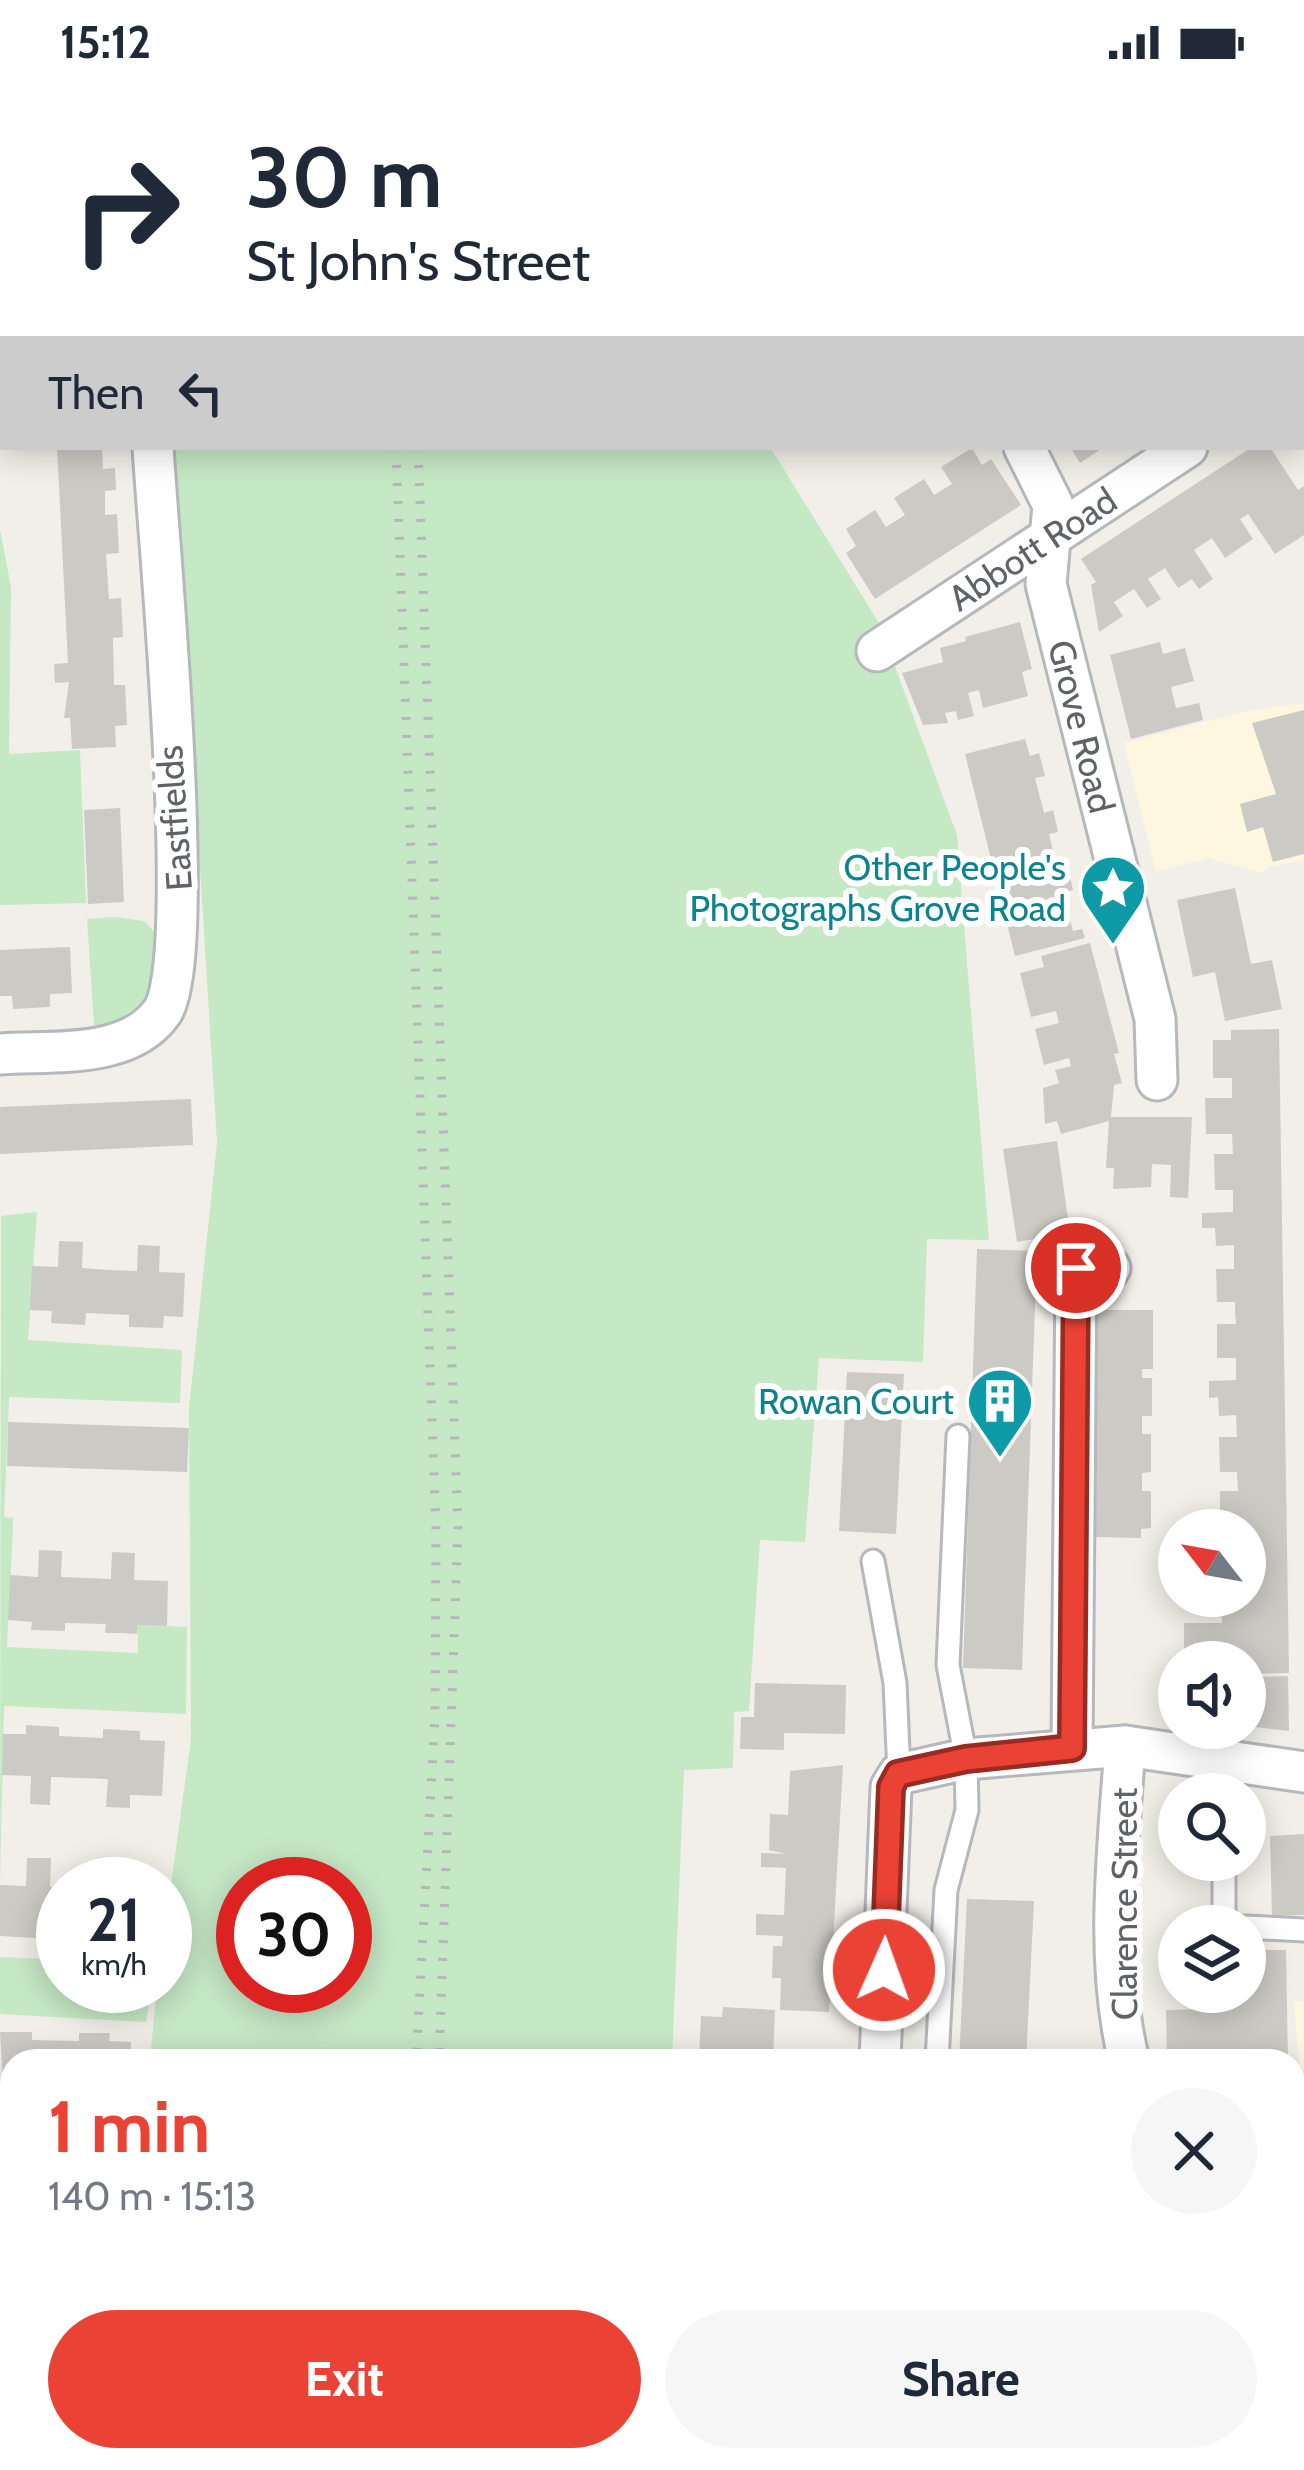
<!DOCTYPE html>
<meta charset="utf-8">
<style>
body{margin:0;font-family:Cabin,sans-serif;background:#f6f6f7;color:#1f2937;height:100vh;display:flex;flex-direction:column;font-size:45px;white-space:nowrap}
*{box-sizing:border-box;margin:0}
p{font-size:39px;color:#747a83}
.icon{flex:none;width:66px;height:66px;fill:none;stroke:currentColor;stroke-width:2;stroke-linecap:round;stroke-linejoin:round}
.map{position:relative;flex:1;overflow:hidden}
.panel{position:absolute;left:0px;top:1965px;width:1305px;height:423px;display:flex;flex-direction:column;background:#fff;border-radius:36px 36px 0 0;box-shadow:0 6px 30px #0003}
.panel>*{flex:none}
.guide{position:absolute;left:0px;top:0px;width:1305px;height:366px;box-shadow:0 6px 30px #0003;background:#fff;color:#1f2937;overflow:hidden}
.needle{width:78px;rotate:301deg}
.fabs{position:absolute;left:1158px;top:1425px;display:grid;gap:24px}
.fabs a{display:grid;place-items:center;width:108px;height:108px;border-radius:50%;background:#fff;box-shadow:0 6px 30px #0003;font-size:60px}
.speed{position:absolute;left:36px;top:1773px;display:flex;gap:24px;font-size:60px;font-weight:700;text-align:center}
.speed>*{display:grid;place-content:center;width:156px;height:156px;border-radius:50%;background:#fff;box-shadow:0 6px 30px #0003;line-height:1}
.speed small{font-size:30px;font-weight:400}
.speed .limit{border:18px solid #d22;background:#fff;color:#111}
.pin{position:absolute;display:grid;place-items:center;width:102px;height:102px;color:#fff;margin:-51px;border:6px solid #fff;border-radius:50%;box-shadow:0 3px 12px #0007}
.me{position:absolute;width:132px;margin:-66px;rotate:2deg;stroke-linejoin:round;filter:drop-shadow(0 0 9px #0008)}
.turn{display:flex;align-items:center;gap:42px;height:252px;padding:0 48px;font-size:54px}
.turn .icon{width:156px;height:156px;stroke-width:2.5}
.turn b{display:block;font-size:84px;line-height:102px}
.then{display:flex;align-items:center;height:114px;padding:0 48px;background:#0003;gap:24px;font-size:45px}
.round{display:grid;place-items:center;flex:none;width:126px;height:126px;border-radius:63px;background:#f6f6f7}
.headline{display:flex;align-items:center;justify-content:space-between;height:204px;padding:0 48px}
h1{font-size:72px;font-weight:700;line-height:90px;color:#ea4335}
.button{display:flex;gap:24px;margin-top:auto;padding:24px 48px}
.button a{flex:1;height:138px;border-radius:72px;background:#ea4335;color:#fff;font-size:48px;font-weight:700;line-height:138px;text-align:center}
.button a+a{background:#f6f6f7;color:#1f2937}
.status{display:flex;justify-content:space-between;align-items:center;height:84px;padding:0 60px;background:#fff;direction:ltr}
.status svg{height:33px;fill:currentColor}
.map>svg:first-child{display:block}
</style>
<div class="status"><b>15:12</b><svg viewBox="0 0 49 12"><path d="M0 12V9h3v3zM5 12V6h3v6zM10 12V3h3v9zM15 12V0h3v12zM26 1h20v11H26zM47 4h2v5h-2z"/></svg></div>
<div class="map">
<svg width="1304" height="2386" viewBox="0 0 1304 2386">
<rect width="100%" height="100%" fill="#f1efe8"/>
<path fill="#fef7e0" d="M1304,619V776L1269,783L1261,789L1209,774L1156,787L1124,659L1247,627Z
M1294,1917H1304V2043Z
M1304,2067V2196L1293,2198V2068Z
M1304,2254V2386H1293V2256Z"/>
<path fill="#c5e8c5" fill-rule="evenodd" d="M225,0H586V3H225Z
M174,363H770L879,539L957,751L989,1156L927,1155L923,1278L819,1274L805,1458L760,1456L749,1627L734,1628L733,1684L684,1686L672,1977H150L157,1902H165V1845L191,1655L189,1324L217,1059ZM243,1800H345V1902H243Z
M0,446L11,503L9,670L80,666L86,819L0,821Z
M114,833L144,837L162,856L148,914L110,942L94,941L87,835Z
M37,1128L28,1256L182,1266L180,1319L9,1313L4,1433L13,1434V1442L7,1563L138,1569V1541L187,1543L186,1630L4,1622L0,1799L1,1132Z
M0,1873L63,1876V1902H152L146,1938L0,1930Z
M0,2203H12V2376H656V2386H0Z"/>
<path fill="#cccac5" d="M57,363H102L103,385L115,384L116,406L105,407V431L117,430L119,469L106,470L109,515L121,514L123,553L113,554L114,601H125L127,641L115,642L116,663L72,665L70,634H64L69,598L55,599L54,580L68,579Z
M1070,363H1104L1080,379Z
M1252,363H1270L1298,406L1304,402V451L1275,470L1248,430L1240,435L1253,455L1225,474L1212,454L1194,466L1213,495L1199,505L1192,495L1178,504L1165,484L1148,495L1161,515L1147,524L1134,505L1114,518L1123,532L1099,548L1091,501L1096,498L1081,475Z
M972,364L982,381L991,375L1021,421L875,515L846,469L856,462L846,445L875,426L886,443L905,431L894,414L924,395L934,411L952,400L941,383Z
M1020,538L1032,585L1022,588L1028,612L983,624L979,606L968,609L974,632L958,636L956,627L945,629L948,639L923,641L902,589L943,578L940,564L966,557L965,553Z
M1160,558L1163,570L1185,564L1194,597L1171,603L1176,624L1199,619L1203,636L1131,655L1110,571Z
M1304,626V770L1273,778L1263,743L1247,748L1240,720L1276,710L1252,639Z
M1025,655L1030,672L1039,669L1045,692L1035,694L1044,729L1053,726L1056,739L1058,748L1049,750L1058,787L1067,785L1071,797L1073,806L1063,809L1073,847L1082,845L1085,854L1015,872L965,670Z
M120,724L124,818L88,820L84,726Z
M1235,804L1251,880L1272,876L1282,925L1225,937L1215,888L1193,893L1177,816Z
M1090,859L1119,969L1114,970L1122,999L1114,1001L1111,1033H1192L1188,1114L1170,1113L1171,1081L1152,1080L1151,1103L1113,1105L1114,1084H1106L1109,1037L1061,1050L1057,1037L1045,1040L1043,1004L1059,999L1055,986L1071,982L1069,974L1044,981L1035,945L1059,939L1056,927L1031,933L1020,889L1044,883L1041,872Z
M70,863L72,909L50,910V923L13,925L12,912H0V866Z
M1279,945L1289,1589L1247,1590L1246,1578H1184V1539H1222L1221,1520H1241L1245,1512V1446L1220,1441V1407H1238L1237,1388H1220L1219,1353H1237L1236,1331L1219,1332L1218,1313L1209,1314V1297L1236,1296V1274H1217V1240H1236L1235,1228V1218H1217L1216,1185H1234V1161L1216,1162L1215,1144H1202V1129L1233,1128V1106H1215L1214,1070H1233L1232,1050H1206L1205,1014H1232V994H1213V956H1231V946Z
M191,1015L193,1061L0,1070V1023Z
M1057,1057L1070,1149L1017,1158L1003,1065Z
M59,1157L83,1158L82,1184L109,1186L137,1187L138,1161L160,1162L159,1188L185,1189L183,1233L164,1232L163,1244L129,1243V1231L86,1229L85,1241L67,1240L51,1239L52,1227L30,1226L32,1182L58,1183Z
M977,1165L1037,1167L1022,1586L963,1584Z
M1095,1226H1153V1285H1142V1294H1152V1332H1142V1350H1151V1388L1142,1389V1407H1151V1444L1141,1445V1454L1094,1453Z
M847,1288L904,1290L896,1450L839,1447Z
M8,1338L189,1344L187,1388L7,1382Z
M39,1466L62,1467L61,1493L88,1494L111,1495L112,1468L135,1469L134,1496L168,1497L167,1542L138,1541L137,1550L121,1549H105L106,1540L65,1539V1547L31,1546L32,1538L8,1536L10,1491L38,1493Z
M1288,1592L1289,1647L1255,1643L1254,1593Z
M755,1599L846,1601L845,1650L784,1649V1666L740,1665L741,1633H754Z
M26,1641L59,1643V1652L103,1654V1645L140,1647V1656L165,1657L162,1712L130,1711V1724L106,1723L108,1695L51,1693L50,1721L30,1720L31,1692L2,1691L3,1650H26Z
M843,1681L829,1928L780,1926L781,1894H772L773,1862H782L783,1852L756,1851V1830L784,1831L786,1784L761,1783V1769L786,1770L769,1766L770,1730L788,1731L790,1687Z
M1304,1750V1831L1272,1832L1270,1752Z
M27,1774H51L50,1803H63V1848H55L54,1855L0,1852V1801L26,1802Z
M105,1777L129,1778L128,1800H104Z
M967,1815L1034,1817L1026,1977H959Z
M1245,1866H1286L1288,1977H1167L1166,1926L1213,1925V1908H1245Z
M723,1923L775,1926L773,1977L699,1973L701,1932L722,1933Z
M0,1948H32V1956L79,1957V1949H110L109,1957L131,1958V1977H12V2031L5,2030Z
M0,2084L8,2085L7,2111H12L11,2167H0Z
M1293,2122H1304V2145H1293Z
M667,2376H754V2386H656V2379Z
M1176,2376L1178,2386H1147L1146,2378Z
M1199,2376H1241L1246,2386H1201Z"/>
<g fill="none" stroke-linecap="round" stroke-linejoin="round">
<g stroke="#b5b8bc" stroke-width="27">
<path id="service" d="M873,1477L895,1599L899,1690
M1224,1710L1226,1679
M1224,1776V1833L1233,1842
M1245,1843L1304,1846
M937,1977L946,1806L967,1726L966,1675L948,1581L958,1352
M1293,2062L1304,2060"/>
</g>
<g stroke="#b5b8bc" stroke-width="45">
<g id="minor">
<path d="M133,0V3"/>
<path d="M806,0L807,3"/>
<path id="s1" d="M1024,363L1053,421L1046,500L1155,935L1157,996"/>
<path id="s2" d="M877,567L1187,363"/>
<path d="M0,970C52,966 128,976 162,928C199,876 158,452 153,363"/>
<path d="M1125,1662C1118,1765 1104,1875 1129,1977"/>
<path d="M1072,1664L1076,1184H1110"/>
<path d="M880,1977L891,1703L899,1690L966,1675L1125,1662L1304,1688"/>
<path d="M1293,2236L1304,2233"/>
<path d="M1253,2376L1257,2386"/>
<path d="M864,2386L865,2376"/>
</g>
</g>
<g stroke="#f2c960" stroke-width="69">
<path id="primary" d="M1291,0L1293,3"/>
</g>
<use href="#service" stroke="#fff" stroke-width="21"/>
<use href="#minor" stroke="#fff" stroke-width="39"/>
<use href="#primary" stroke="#fff2af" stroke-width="63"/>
<path stroke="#b6b7b8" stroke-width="9" stroke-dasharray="3 15" stroke-linecap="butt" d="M383,0V3
M405,0V3
M396,363L436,1446L435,1632L416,1977
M418,363L458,1444L439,1977
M375,2386L376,2376
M396,2386L397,2376"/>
</g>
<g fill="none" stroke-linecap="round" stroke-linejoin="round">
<g stroke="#982c22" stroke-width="30">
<path id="route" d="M884,1886L891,1703L898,1690L966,1675L1072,1664L1076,1184"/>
</g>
<use href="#route" stroke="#ea4335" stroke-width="21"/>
</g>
<defs>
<g id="sight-pin" transform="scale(3.45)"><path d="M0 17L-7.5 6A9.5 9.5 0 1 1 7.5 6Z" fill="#0f9aa8" stroke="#fff"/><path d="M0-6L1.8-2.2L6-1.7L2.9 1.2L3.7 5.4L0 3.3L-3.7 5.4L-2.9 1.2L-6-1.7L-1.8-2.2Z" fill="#fff"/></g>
<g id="building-pin" transform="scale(3.45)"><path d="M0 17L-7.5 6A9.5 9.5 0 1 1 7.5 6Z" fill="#0f9aa8" stroke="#fff"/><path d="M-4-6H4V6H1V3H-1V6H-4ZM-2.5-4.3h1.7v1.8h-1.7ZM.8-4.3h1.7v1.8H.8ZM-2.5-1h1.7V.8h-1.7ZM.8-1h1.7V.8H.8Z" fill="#fff"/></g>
</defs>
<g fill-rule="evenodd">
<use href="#sight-pin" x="1113" y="804"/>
<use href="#building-pin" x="1000" y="1317"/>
</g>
<g text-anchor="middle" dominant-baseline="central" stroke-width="12" stroke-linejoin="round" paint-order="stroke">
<g font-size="36" fill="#5f6368" stroke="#fff">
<text stroke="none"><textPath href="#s2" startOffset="186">Abbott Road</textPath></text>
<text stroke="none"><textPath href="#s1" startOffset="291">Grove Road</textPath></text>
<text transform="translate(174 734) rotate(-94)">Eastfields</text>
<text transform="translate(1124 1820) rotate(-90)">Clarence Street</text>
</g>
<g font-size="36" fill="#0d838f" stroke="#fff" text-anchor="end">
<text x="1066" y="783">Other People's<tspan x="1066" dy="41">Photographs Grove Road</tspan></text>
<text x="954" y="1317">Rowan Court</text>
</g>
</g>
</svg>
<div class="fabs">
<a><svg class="needle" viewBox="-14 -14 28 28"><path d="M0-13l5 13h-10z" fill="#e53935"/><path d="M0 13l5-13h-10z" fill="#747a83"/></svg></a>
<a><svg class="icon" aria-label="sound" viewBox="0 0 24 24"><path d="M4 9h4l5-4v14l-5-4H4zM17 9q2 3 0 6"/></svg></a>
<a><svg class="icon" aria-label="search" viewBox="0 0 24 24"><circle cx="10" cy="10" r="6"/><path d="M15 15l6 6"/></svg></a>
<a><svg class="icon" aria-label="layers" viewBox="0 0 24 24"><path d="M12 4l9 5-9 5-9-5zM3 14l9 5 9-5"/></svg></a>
</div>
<div class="speed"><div>21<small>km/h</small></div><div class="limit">30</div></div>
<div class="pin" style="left:1076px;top:1184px;background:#d93025"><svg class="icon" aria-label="arrive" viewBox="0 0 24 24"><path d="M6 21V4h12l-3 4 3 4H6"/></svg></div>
<svg class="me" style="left:884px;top:1886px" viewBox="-20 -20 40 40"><circle r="17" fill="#ea4335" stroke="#fff" stroke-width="3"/><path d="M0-11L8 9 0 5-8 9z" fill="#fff"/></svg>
<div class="guide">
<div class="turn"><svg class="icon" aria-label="right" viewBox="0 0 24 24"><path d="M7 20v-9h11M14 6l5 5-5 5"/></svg><div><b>30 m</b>St John's Street</div></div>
<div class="then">Then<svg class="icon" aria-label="left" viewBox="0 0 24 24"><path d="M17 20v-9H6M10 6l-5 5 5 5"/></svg></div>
</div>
<section class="panel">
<div class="headline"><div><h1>1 min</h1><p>140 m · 15:13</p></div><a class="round"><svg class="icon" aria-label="close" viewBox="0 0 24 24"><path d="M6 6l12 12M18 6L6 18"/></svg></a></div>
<div class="button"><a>Exit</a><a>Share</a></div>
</section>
</div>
